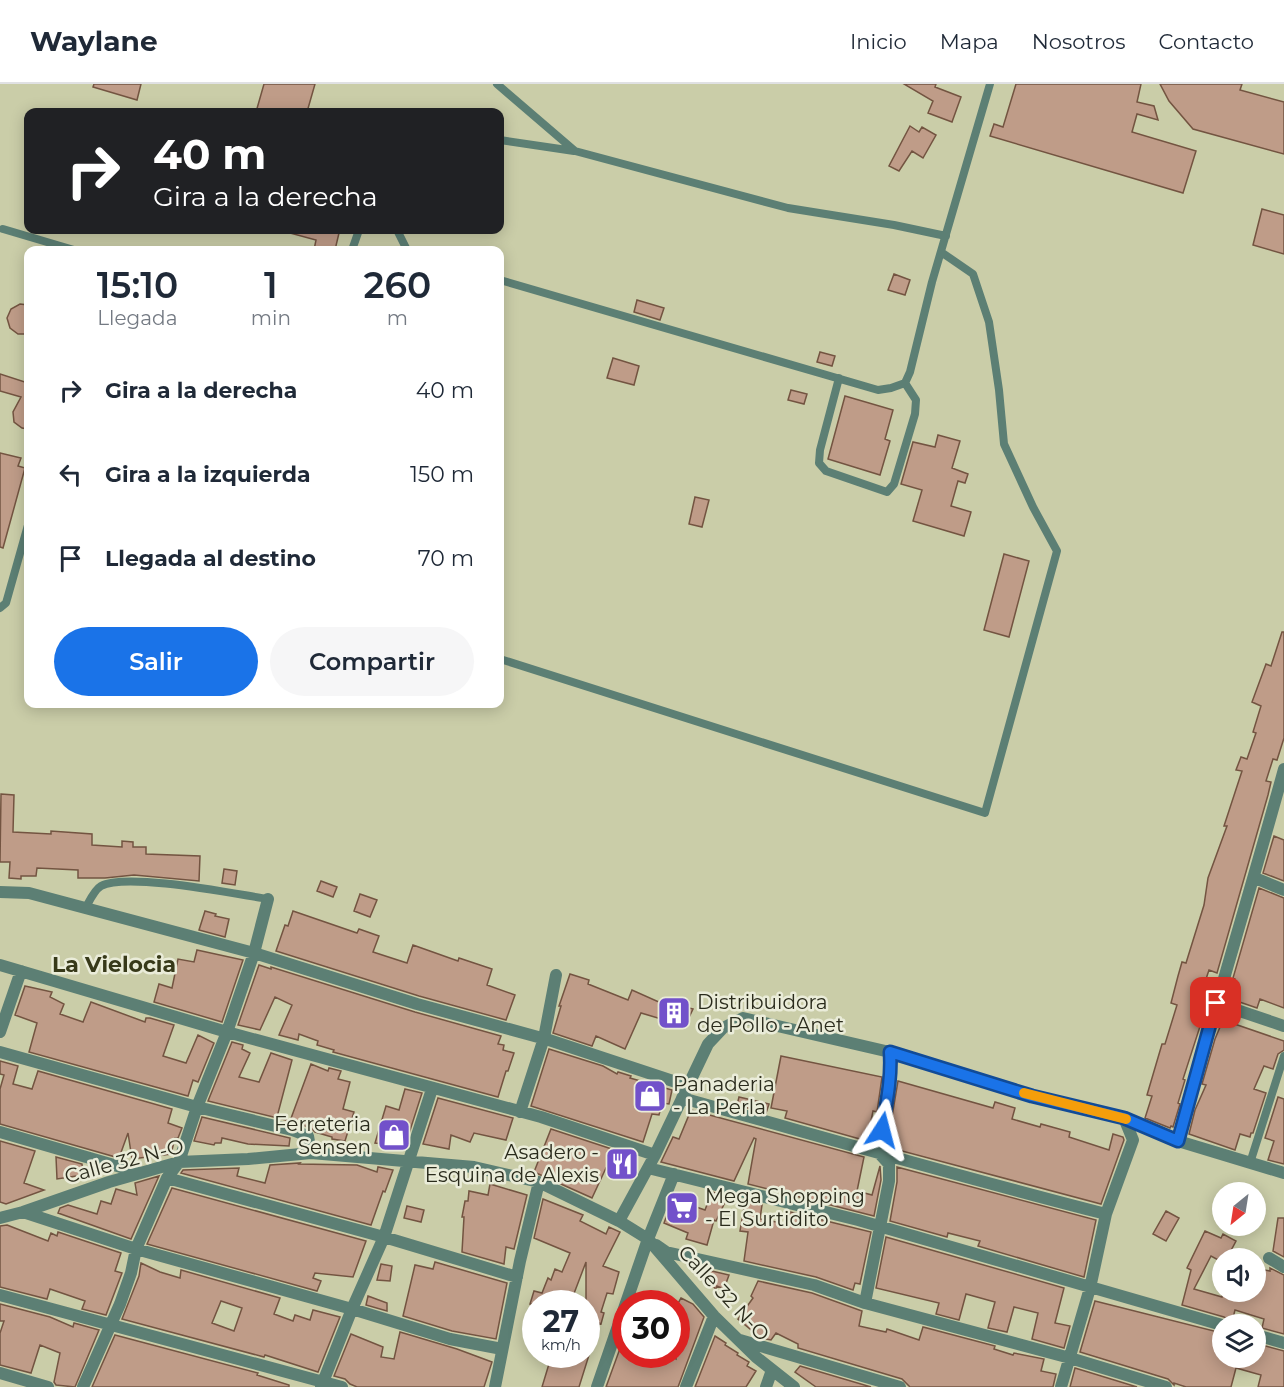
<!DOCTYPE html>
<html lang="es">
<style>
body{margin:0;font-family:Montserrat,sans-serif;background:#f6f6f7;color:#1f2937;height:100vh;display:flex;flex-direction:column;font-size:22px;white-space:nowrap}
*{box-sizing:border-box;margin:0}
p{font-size:20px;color:#747a83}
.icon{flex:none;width:33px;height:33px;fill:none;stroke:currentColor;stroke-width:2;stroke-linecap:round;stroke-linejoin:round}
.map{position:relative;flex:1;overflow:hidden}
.side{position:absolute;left:24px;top:162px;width:480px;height:462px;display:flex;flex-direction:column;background:#fff;border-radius:12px;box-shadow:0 3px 15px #0003}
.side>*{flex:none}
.top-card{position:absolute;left:24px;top:24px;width:480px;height:126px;border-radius:12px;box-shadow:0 3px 15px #0003;background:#202124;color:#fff;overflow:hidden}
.needle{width:39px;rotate:210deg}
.controls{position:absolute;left:1212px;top:1098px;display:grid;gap:12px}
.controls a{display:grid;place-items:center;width:54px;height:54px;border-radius:50%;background:#fff;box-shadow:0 3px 15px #0003;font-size:30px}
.speed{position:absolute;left:522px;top:1206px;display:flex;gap:12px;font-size:30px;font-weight:700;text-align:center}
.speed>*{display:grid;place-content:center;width:78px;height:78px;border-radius:50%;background:#fff;box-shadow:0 3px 15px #0003;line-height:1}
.speed small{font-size:15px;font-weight:400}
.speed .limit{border:9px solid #d22;background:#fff;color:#111}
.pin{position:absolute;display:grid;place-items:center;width:51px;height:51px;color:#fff;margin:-26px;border-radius:12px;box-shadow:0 3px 9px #0006}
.me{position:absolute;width:66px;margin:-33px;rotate:9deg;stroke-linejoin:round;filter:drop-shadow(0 0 4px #0008)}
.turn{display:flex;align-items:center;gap:21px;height:126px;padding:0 30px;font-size:27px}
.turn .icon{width:78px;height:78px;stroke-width:2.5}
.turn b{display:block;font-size:42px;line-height:51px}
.eta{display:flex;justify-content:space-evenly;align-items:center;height:102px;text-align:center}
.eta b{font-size:36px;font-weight:600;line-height:42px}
.action{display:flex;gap:12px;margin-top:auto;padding:12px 30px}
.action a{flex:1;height:69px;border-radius:36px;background:#1a73e8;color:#fff;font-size:24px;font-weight:600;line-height:69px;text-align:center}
.action a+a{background:#f6f6f7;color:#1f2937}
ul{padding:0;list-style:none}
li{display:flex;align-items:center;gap:18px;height:84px;padding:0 30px}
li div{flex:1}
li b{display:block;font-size:22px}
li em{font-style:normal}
header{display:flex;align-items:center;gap:36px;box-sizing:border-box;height:84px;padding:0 30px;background:#fff;border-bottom:2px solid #e0e1e3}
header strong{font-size:28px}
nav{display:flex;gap:33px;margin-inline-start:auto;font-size:21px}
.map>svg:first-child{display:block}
</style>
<header>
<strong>Waylane</strong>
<nav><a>Inicio</a><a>Mapa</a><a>Nosotros</a><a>Contacto</a></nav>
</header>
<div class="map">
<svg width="1284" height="1303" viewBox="0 0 1284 1303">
<rect width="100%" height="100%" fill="#cacda8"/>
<path fill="#bf9c88" stroke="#735441" stroke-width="1.5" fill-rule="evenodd" d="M94,0H141L137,16L93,3Z
M264,0H315L307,28H256Z
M904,0H936L935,3L961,13L952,38L928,29L933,17Z
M1016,0H1141L1137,18L1154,22L1158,36L1137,30L1132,48L1196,67L1183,109L990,52L994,40L1003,43Z
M1160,0H1242L1240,6L1284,18V70L1193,45L1169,17Z
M910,42L919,48L922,43L936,51L923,74L912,67L899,87L889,82Z
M1262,125L1284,131V170L1253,161Z
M291,146H326L339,149L335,166H314L316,156L290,149Z
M894,190L910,196L905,211L888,206Z
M637,216L664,224L660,236L634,228Z
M20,220L28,221V249L24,250H18L10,244L7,234L11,225Z
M820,268L835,272L832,282L817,278Z
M613,274L639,282L634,301L607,294Z
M0,290L28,299V345L22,344L14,338L13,328L21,313L0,307Z
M791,306L807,310L804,320L788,316Z
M845,312L893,326L885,355L890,357L880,391L828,375Z
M938,351L960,357L952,384L968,390L965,399L958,397L951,422L971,428L964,452L913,437L922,406L901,400L913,358L935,363Z
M0,369L21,374L18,382L25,384L3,464L0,463Z
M695,413L709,416L702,443L689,440Z
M1004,470L1029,477L1009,553L984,546Z
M1282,548H1284V654L1277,676L1273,675L1266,697L1271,698L1268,711L1217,889L1209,886L1198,919L1204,921L1201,929L1204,930L1183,995L1185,996L1178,1019L1180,1020L1173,1043L1171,1042L1170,1044L1145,1034L1152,1012L1147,1011L1162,960H1165L1177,921L1171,919L1178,892L1182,878L1186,879L1204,821L1208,794L1227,742H1224L1242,687L1236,686L1241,673L1247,675L1256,649L1253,648L1261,622L1252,618L1266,580L1271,582Z
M1,710L14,711L13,748L51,750V747L92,750V761L122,763V757L133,758V763H146V770L200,772L199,797L134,791L105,794H78V786L37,784L36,792H21V795L9,794L10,778H0Z
M1274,752L1284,756V797L1263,789Z
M224,785L237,787L235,801L222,799Z
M321,797L337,803L333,813L317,807Z
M1259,804L1284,814V924L1260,915L1257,924L1228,914L1235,895L1233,894Z
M360,810L377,816L370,833L354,827Z
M205,827L216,830L215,832L229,835L225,853L199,846Z
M293,827L357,849L359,845L379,852L373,868L407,879L413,861L458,877L459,874L492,885L487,901L515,911L506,936L419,912L276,867L285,841L288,842Z
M197,866L243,876L222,938L154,918L159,900L172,904L178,875L194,878Z
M259,881L271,885V883L415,928L501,952L498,960L504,961L503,966L514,969L508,987H506L498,1013L333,968L334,966L317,961L318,957L299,950L298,956L279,951L292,921L275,913L260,946L238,941Z
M570,890L589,896L588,900L628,916L632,906L661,919L662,917L693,925L685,942L641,929L625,965L596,952L592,962L553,949L561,922H559Z
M25,902L52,908L50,913L64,920L60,930L83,938L91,918L145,938L146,934H150L174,941L163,972L186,979L198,951L214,959L198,998L193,996L188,1012L29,968L37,939L15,931Z
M1223,936L1284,957V966L1278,970L1273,985L1264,982L1254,1005L1266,1009L1253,1049H1251L1250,1053L1240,1050L1235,1066L1189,1050L1195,1026L1206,1001L1202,1000L1215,955Z
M232,958L243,961L242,965L250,969L239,993L259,998L271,969L292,976L277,1033L290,1037L311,980L328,987L329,984L341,987L338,995L350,998L343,1025L354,1028L345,1057L332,1055V1053L315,1048L311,1044L294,1038L208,1017Z
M549,965L603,982L617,990L618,988L631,992L630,994L672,1006L669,1020L662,1019L659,1031L652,1030L643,1058L531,1022Z
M781,972L882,993L877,1028L873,1027L867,1057L785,1034L787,1027L771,1024Z
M0,977L18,982L13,1000L32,1005L38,987L172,1025L168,1039L182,1044L178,1054H175L171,1070L132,1075L128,1049L119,1074L0,1040V1005L4,991L0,990Z
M898,997L993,1024L995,1018L1015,1024L1012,1035L1040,1043L1041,1040L1070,1048L1069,1053L1109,1066L1113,1050L1123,1053L1124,1056L1101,1120L887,1063Z
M405,1005L422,1009L405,1062L375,1059L386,1022L399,1026Z
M739,1013L769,1020L766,1029L737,1021Z
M1278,1013L1284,1015V1080L1268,1076L1274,1057L1265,1054Z
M438,1014L513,1034L506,1056L474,1049L470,1058L451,1051L449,1065L423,1060Z
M691,1026L864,1073L857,1107L872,1111L880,1082L881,1096L874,1132L748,1100L756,1055L754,1054L734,1097L661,1078L673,1053L679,1055Z
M202,1033L290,1054L289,1062L248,1060L222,1054L221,1059H215L214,1061L194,1057Z
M551,1045L636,1073L627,1093L606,1084L592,1114L590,1113L534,1088Z
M0,1057L35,1067L24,1099L44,1106L6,1120L0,1118Z
M56,1073L82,1080L83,1091L57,1095Z
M300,1079L299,1080L357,1081L377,1088L378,1083L393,1086L385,1108L383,1107L371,1141L181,1089L183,1086L239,1084L237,1092L265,1099L270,1081Z
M897,1083L1096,1136L1084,1193L978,1162L980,1157L948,1149L947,1153L890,1137L897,1098Z
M159,1092L131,1155L58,1129L60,1124L68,1121L97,1130L101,1117L111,1120L116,1105L137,1111L135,1099Z
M490,1100L527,1111L514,1165L506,1163L504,1180L462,1168L464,1133H462L465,1117H468L469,1107L488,1111Z
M172,1104L366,1157L353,1193L315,1189L313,1194L321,1197L317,1207L147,1160Z
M712,1108L728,1112L716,1137L714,1136L707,1161L686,1155L688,1149L664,1139L673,1115L705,1126Z
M543,1115L583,1131L580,1137L606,1150L609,1143L620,1148L603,1182L619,1188L613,1210L607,1209L601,1228L604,1229L601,1240L599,1239L579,1303H542L552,1270H586V1178L570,1220H530L534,1207L542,1209L548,1194L551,1196L555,1185L562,1188L570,1169L534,1154Z
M745,1117L762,1121L760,1135L787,1140L790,1128L871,1148L860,1200L855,1199L853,1206L816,1193L744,1177L748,1148L740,1147Z
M407,1122L424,1126L421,1138L404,1134Z
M1166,1127L1179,1134L1166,1157L1153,1150Z
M1278,1134H1284V1173L1273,1167Z
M7,1141L48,1157L51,1149L57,1152L58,1148L121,1169L115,1187L122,1189L106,1231L82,1225L85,1217L50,1205L47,1215L0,1203V1142Z
M1205,1147L1221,1154L1223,1150L1236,1157L1227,1174H1222V1178L1211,1172L1194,1205L1222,1213L1223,1208L1244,1212L1245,1208H1256V1192L1262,1194L1265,1186L1270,1187V1184L1284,1191V1250L1262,1244L1264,1235L1235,1226L1232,1238L1224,1233L1182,1221L1191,1186L1187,1184Z
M886,1153L1064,1204L1055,1239L1070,1242L1064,1264L1032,1255L1038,1229L1014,1223L1007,1248L988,1244L995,1218L966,1210L959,1236L936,1230L939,1219L876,1204Z
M435,1178L507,1199L496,1255L452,1247L403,1232L415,1181L433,1185Z
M141,1179L160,1188L180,1194L181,1186L280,1214L274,1230L293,1237L295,1231L310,1236L313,1226L340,1233L318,1288L265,1271L264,1273L122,1235L139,1192ZM221,1217L242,1224L234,1247L212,1239Z
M381,1180L392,1182L390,1197L377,1196Z
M699,1184L729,1191L724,1205L717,1202L716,1205L698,1190Z
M758,1197L812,1209L862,1227L859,1242L886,1248L887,1245L919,1256L923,1243L995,1262L994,1265L1013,1271L1014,1269L1044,1275L1041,1287L1056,1290L1053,1303H910L902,1295L798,1264V1260L776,1249L771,1256L761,1254L738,1235L753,1214L751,1212Z
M368,1212L387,1219V1227L366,1221Z
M681,1214L693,1220L704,1233L678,1303H606L626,1248V1270H667L676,1275V1223Z
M1095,1217L1222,1249V1274H1256L1258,1260L1284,1267V1303H1258L1261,1291L1236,1284L1231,1303H1186L1174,1299V1301L1168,1295L1080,1268Z
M0,1220L50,1233L73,1243L74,1239L99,1246L75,1303L56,1301L54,1298L60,1269L40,1261L31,1289L0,1281V1249L4,1237H0Z
M400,1248L457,1265L492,1278L484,1303H357L350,1300L345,1295L334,1292L351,1250L383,1263L381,1273L394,1275Z
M115,1251L258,1289L257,1291L289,1301V1303H92Z
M715,1252L726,1259L725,1261L738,1269L737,1271L749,1278L747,1282L756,1287L746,1303H695Z
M800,1282L871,1303H816L795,1288Z
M1075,1284L1137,1303H1070Z"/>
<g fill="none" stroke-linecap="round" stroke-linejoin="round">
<path stroke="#5c7f74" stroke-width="8" d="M497,0L575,67L788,124L894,141L946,152
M500,56L574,67
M3,145L74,166
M397,146L407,166
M352,166L359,146
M500,196L878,306L891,304L905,299L910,288L932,198L990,0
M839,294L820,366L819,379L826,387L887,408L894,400L915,330L916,316L905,299
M0,524L6,519L28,441
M500,575L985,729L1057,467L1033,423L1004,360L999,306L989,238L973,190L941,168
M85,825C89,818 94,806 101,802C127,788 235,810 268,815
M1250,1079L1284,972"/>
<path stroke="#5c7f74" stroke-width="12" d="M1255,794L1284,806
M0,808L29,809L254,869L417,920L549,956L688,1002
M0,881L227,948L541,1033L655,1071
M1216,919L1284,942
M0,948L21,887
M0,968L197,1023L292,1046L308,1052L311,1069
M682,1014C823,1053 964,1094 1106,1130
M520,1028L544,954L556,891
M0,1048L138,1088
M1178,1057C1212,932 1250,809 1284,685
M648,1084L858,1136L1222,1241
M167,1094L384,1153L517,1193
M23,1128L136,1165L352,1225L450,1255L502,1265
M0,1134L23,1128L109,1098L179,1078L248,1075L311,1069L474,1083L539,1098L619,1137L648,1155L714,1232L756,1273L794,1303
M619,1137L655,1071L708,960L723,944L743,934L894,969L1032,1012L1124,1034L1178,1057L1284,1089
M656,1161L666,1168L814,1201L865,1219L1070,1274L1166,1303
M1269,1174L1284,1183
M0,1211L342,1303
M865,1219L889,1097V1080L878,1068C883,1036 893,1001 890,968
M1256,1251L1284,1259
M740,1256L900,1303
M0,1289L48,1303
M83,1303L120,1220L131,1189L136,1165L167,1094L179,1078L197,1023L227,948L254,869L268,815
M321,1303L352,1225L384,1153L432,1005
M495,1303L520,1177L539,1098
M597,1303L648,1155L674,1090
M686,1303L714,1232
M766,1303L772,1286
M1061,1303L1090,1204L1106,1130L1133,1056L1124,1034"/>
</g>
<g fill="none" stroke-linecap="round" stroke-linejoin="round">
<g stroke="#114b97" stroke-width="15">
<path id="route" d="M882,1046C886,1021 892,994 890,968L1032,1012L1124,1034L1178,1057L1216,919"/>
</g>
<use href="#route" stroke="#1a73e8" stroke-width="10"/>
<path stroke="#f59e0b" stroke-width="10" d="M1024,1009L1126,1035"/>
</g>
<defs>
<g id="building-square" transform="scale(1.725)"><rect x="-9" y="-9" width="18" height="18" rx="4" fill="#7251ca" stroke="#eaecd9"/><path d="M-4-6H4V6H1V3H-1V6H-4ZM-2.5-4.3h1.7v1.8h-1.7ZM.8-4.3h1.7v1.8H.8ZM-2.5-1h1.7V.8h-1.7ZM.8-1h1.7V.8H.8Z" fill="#fff"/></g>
<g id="shop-square" transform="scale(1.725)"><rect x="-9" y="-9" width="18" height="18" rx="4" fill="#7251ca" stroke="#eaecd9"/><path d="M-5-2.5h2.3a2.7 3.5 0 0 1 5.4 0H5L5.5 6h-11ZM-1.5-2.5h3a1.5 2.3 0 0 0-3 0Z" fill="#fff"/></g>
<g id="restaurant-square" transform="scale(1.725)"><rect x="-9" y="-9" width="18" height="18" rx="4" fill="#7251ca" stroke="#eaecd9"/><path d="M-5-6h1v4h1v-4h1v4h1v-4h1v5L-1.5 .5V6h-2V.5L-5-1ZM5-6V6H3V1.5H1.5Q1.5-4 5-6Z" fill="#fff"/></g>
<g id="supermarket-square" transform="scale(1.725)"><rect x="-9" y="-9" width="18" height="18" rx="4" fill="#7251ca" stroke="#eaecd9"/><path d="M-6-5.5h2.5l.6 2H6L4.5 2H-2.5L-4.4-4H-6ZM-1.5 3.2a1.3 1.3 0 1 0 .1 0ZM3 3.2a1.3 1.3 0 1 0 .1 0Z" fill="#fff"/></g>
</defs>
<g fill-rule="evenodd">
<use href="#building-square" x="674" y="929"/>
<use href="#shop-square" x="650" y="1012"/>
<use href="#shop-square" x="394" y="1051"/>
<use href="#restaurant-square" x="622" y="1080"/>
<use href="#supermarket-square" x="682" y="1124"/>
</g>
<g text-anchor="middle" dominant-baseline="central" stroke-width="5" stroke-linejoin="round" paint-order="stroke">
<g font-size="20" fill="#2a2b1c" stroke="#eaecd9" text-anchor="start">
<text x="697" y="918">Distribuidora<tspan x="697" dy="23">de Pollo - Anet</tspan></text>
<text x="673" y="1000">Panaderia<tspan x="673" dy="23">- La Perla</tspan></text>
<text x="371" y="1040" text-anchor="end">Ferreteria<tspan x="371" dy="23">Sensen</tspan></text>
<text x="599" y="1068" text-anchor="end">Asadero -<tspan x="599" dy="23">Esquina de Alexis</tspan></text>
<text x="705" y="1112">Mega Shopping<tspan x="705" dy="23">- El Surtidito</tspan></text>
</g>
<g font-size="20" fill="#2a2b1c" stroke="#eaecd9">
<text transform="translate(124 1077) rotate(-15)">Calle 32 N-O</text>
<text transform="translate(724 1209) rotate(47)">Calle 32 N-O</text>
</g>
<g font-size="22" font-weight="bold" fill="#373919" stroke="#eaecd9">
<text x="114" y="880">La Vielocia</text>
</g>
</g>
</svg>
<div class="controls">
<a><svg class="needle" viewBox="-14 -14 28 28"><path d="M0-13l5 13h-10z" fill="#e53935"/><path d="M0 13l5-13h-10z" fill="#747a83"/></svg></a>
<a><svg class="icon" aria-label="sound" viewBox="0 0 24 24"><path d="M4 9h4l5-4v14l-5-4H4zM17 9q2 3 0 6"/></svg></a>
<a><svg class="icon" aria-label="layers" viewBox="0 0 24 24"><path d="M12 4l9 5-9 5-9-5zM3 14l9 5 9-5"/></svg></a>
</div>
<div class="speed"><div>27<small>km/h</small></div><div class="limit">30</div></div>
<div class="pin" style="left:1216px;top:919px;background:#d93025"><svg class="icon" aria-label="arrive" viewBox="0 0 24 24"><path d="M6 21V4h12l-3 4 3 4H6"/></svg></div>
<svg class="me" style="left:882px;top:1046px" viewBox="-20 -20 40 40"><path d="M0-17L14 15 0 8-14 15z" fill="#1a73e8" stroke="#fff" stroke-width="4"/></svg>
<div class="top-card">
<div class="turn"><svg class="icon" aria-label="right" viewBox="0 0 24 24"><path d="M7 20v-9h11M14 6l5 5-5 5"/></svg><div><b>40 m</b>Gira a la derecha</div></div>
</div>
<section class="side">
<div class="eta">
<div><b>15:10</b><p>Llegada</p></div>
<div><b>1</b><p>min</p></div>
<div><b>260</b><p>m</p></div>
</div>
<ul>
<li><svg class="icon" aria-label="right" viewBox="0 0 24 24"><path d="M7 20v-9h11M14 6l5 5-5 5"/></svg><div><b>Gira a la derecha</b></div><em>40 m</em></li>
<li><svg class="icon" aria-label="left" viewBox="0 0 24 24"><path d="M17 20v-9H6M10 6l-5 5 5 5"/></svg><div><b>Gira a la izquierda</b></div><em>150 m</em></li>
<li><svg class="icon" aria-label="arrive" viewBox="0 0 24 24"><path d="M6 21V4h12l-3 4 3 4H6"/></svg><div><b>Llegada al destino</b></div><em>70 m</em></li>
</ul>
<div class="action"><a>Salir</a><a>Compartir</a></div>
</section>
</div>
